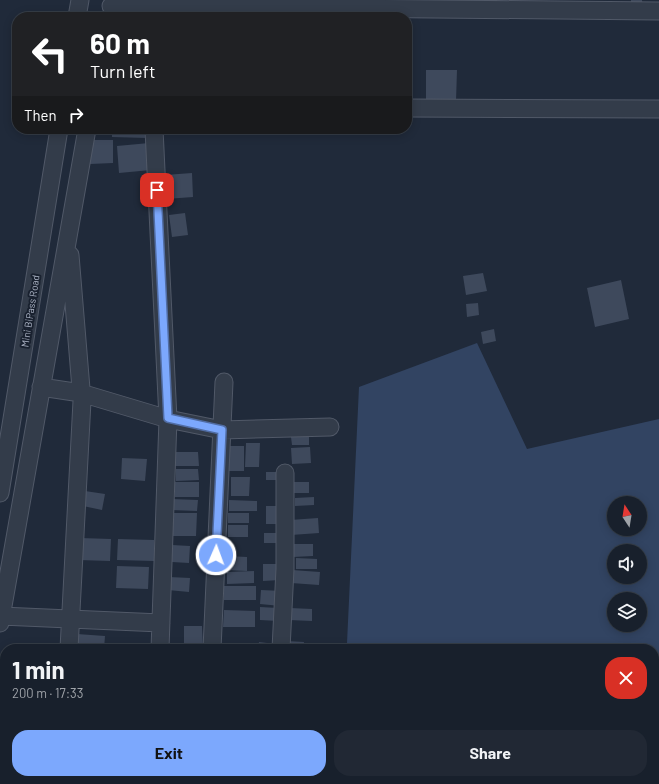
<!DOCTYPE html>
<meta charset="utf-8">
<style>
body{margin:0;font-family:Barlow,sans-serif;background:#212834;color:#f1f3f6;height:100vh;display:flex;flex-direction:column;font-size:15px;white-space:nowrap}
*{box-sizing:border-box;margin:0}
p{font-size:13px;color:#9fa3a9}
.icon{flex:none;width:22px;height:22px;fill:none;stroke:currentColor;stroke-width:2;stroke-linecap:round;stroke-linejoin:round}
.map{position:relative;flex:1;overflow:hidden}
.side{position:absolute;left:0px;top:644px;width:659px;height:140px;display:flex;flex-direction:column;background:#18202c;border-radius:16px 16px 0 0;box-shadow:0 2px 10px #0003,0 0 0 1px #363e48}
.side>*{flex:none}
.top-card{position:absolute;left:12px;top:12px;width:400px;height:122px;border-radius:16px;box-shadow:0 2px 10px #0003,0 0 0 1px #363e48;background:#202124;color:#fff;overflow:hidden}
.needle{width:26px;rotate:348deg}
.controls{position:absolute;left:607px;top:496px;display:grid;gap:8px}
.controls a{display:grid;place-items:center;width:40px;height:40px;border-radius:50%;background:#18202c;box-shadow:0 2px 10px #0003,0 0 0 1px #363e48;font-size:20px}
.pin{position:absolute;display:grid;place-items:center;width:34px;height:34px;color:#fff;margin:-17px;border-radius:8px;box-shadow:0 2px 6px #0006}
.me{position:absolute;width:44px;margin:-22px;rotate:2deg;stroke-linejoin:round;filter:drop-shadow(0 0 3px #0008)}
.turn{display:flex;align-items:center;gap:14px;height:84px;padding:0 12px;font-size:18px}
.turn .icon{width:52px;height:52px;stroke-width:2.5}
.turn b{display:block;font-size:28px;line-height:34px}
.then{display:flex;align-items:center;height:38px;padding:0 12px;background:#0003;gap:8px;font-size:15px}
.round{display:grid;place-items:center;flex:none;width:42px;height:42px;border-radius:16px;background:#212834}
.summary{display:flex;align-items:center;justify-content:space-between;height:68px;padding:0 12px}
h1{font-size:24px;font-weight:700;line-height:30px}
.action{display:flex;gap:8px;margin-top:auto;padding:8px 12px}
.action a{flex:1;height:46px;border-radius:16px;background:#7ca8fd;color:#111;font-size:16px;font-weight:700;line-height:46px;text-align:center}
.action a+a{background:#212834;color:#f1f3f6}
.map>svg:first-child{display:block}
</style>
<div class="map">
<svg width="659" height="784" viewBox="0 0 659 784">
<rect width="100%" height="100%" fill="#202a3a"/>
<path fill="#324462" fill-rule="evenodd" d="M477,343L527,449L659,419V784H520L521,779H654V649H361L347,643L359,387ZM614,503H640V529H614ZM614,551H640V577H614ZM614,599H640V625H614Z"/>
<path fill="#3e495c" d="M631,0H642L643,9H631Z
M426,70H457L456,101H426Z
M112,129H147V138L112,137Z
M89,140H113V163L90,164Z
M149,143L151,170L119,173L117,146Z
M192,173L193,197L166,199L165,175Z
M185,213L188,235L172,237L169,215Z
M483,273L487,291L466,295L463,276Z
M621,280L629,319L595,327L587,288Z
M478,303L479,315L467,317L466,304Z
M494,329L496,341L483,344L481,332Z
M309,436V445H292L291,437Z
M246,443H260L259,467H245Z
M228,446H244V471H228Z
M310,447L311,463L292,464L291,448Z
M175,452H198L199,466H175Z
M122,458L147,459L145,481L121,479Z
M176,469H198L199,480L176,481Z
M266,472H278L279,480H266Z
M231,477H250L249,496H231Z
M175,482H199V497H175Z
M291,482H309V493H291Z
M85,491L105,494L102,510L83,506Z
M314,497V505L295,506V498Z
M171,499L198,500L197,511L171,510Z
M229,500L257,501V511H229Z
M266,506H282V524H266Z
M169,513H197L196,536H168Z
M228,513H249V523H228Z
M318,518L319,533L291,535L290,520Z
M228,525H248V537H228Z
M264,533H281L282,543H264Z
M80,538L111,539L110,561L79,560Z
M118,539L154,540V561L117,560Z
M293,544H313V556L293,557Z
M172,545L190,546L189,563L172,562Z
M227,556L247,557V571L226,570Z
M296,558L317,559V569H296Z
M263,564H280V580L263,581Z
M117,566L149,567L148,589L116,588Z
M292,570L320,572L319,585L291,583Z
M254,571V583L227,584V572Z
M169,577L190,578L189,592L168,590Z
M224,586H256V600H224Z
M261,590L282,591L281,606L260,604Z
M260,607L278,608V621L260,620Z
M290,608L312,609V621L289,620Z
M224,610L255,611V627H223Z
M184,626H202L203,649H184Z
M77,634L105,636L104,649H76Z
M286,641L304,642L303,649H286Z
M259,642L275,644L274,649H258Z
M309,779H322V784H309Z
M362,779H377L376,784H361Z"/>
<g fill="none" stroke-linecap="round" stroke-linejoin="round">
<g stroke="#515968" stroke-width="19">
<path id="minor" d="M111,6L659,11
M77,17L80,0
M407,108L659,109
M154,129L168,419L160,649
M41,387L81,393L168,419L222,430L330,427
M0,493L59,129
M1,616L161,623
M0,623L87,129
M69,649L82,401L70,255
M212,649L224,382
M281,649L285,569V473
M63,784V779
M155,784V779
M207,784V779
M272,784L273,779
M336,784V779
M382,784V779"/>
</g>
<use href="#minor" stroke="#333c4a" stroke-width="17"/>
</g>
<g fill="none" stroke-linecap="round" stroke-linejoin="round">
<g stroke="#516da4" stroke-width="10">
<path id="route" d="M157,190L168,418L222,430L216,555"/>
</g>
<use href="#route" stroke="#7ca8fd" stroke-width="7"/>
</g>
<g text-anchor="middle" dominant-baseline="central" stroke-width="4" stroke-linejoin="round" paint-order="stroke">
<g font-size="10" fill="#aeb6c7" stroke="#19212f">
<text transform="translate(30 311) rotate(-81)">Mini BiPass Road</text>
</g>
</g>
</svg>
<div class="controls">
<a><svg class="needle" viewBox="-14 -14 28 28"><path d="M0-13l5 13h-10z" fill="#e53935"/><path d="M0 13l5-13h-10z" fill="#9fa3a9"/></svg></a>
<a><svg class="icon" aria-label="sound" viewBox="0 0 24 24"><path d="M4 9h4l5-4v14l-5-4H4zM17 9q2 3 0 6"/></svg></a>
<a><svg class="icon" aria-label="layers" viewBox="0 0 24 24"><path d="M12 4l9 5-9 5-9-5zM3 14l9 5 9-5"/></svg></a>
</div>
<div class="pin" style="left:157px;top:190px;background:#d93025"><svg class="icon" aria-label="arrive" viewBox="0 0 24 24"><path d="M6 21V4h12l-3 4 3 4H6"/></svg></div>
<svg class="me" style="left:216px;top:555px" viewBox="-20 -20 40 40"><circle r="17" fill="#7ca8fd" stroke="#fff" stroke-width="3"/><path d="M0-11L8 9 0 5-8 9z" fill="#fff"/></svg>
<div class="top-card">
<div class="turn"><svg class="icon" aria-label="left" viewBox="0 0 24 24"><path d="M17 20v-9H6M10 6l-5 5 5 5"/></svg><div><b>60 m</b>Turn left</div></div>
<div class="then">Then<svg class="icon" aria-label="right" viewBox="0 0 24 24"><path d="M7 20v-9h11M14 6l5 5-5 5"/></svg></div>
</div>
<section class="side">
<div class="summary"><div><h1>1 min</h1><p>200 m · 17:33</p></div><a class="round" style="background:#d93025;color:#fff"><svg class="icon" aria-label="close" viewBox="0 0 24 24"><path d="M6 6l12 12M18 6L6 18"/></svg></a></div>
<div class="action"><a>Exit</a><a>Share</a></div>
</section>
</div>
